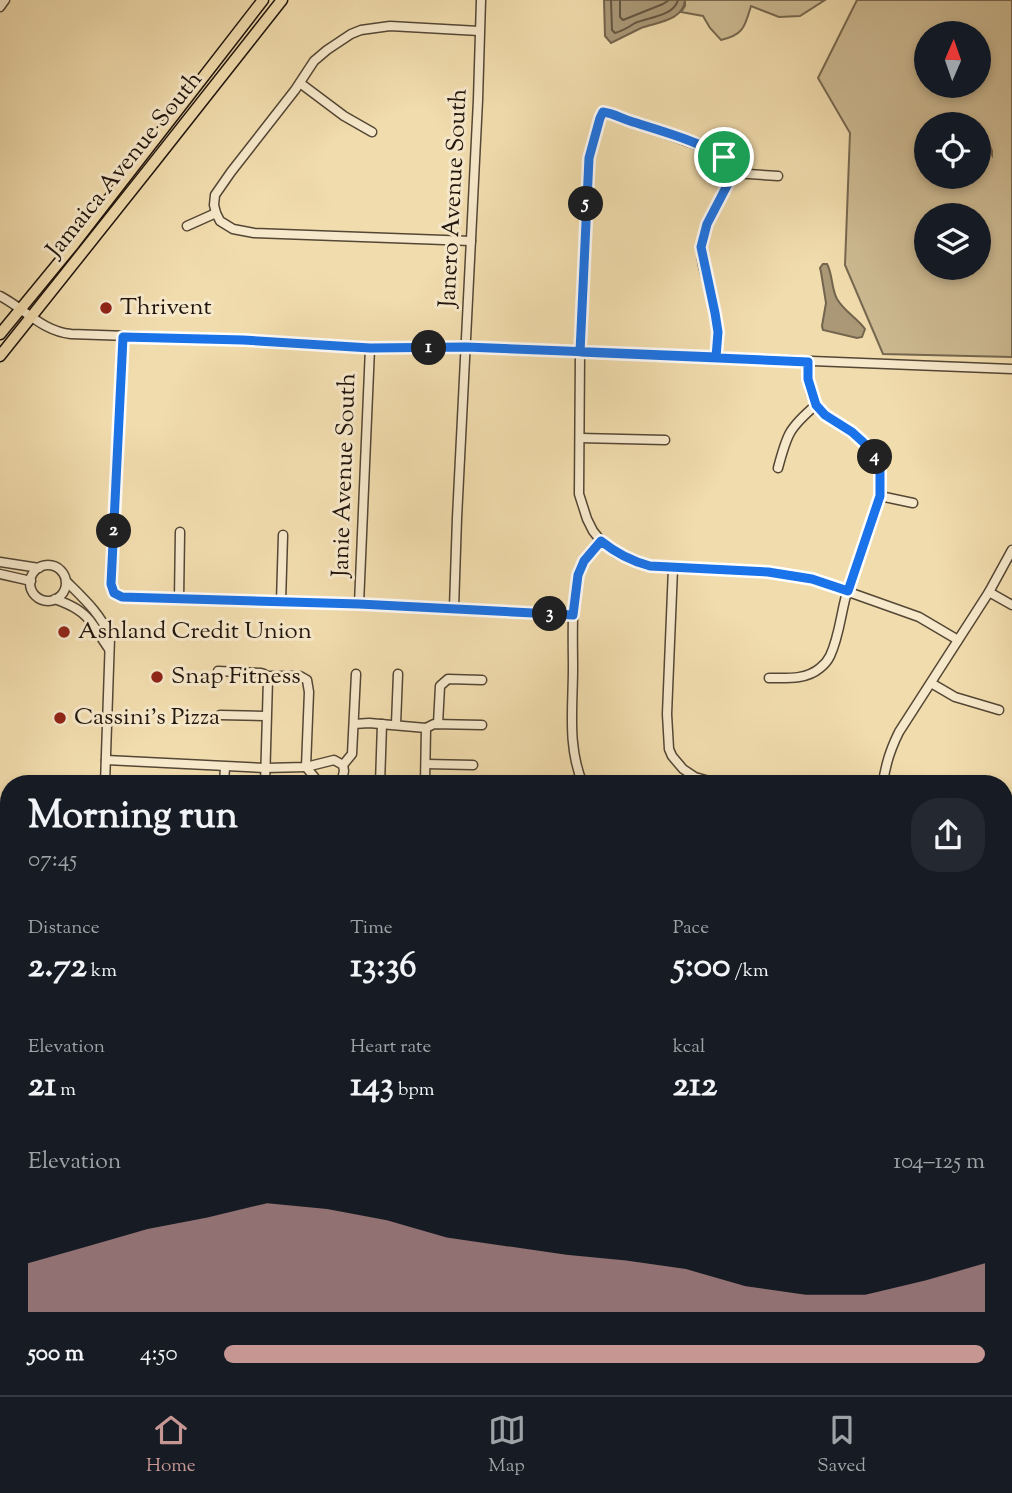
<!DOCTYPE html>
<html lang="en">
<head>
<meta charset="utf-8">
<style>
  body { margin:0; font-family:"Sorts Mill Goudy",serif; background:#242831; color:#f1f3f6; height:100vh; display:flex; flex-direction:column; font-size:26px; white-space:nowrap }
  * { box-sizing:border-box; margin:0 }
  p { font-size:23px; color:#9ea1a6 }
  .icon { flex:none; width:38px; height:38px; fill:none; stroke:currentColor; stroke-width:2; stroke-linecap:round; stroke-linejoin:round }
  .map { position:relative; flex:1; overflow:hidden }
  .side { position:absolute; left:0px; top:775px; width:1013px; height:621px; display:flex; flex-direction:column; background:#171b24; border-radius:28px 28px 0 0; box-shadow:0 4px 10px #0003 }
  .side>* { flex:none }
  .needle { width:46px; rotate:2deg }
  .controls { position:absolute; left:914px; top:21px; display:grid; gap:14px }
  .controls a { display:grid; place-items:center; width:77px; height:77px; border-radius:50%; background:#171b24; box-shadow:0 4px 10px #0003; font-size:35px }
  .pin { position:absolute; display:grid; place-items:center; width:60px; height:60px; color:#fff; margin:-30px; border:4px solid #fff; border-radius:50%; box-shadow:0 2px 7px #0007 }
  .km { position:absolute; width:35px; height:35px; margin:-18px; border-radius:50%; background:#222; color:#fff; font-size:19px; line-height:35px; text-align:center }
  .round { display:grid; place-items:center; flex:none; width:74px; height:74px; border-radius:28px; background:#242831 }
  .overview { display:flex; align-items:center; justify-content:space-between; height:119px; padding:0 28px }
  h1 { font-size:38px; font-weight:700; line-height:52px }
  .stats { display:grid; grid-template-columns:repeat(3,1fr); gap:10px; height:119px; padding:7px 28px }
  .stats div { display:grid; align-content:center }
  .stats b { font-size:35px; font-weight:700 }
  .stats small { font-size:19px; font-weight:400 }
  .stats p { font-size:19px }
  .chart { height:196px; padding:14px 28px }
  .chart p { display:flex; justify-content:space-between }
  .chart svg { width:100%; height:126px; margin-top:7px; fill:#c59692; opacity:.7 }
  ul { padding:0 28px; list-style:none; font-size:23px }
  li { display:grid; grid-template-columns:112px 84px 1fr; align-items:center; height:52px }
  li i { height:18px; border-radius:9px; background:#c59692 }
  .tabs { display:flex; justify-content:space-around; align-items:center; height:98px; border-top:2px solid #363941; background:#171b24; font-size:19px; color:#9ea1a6 }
  .tabs a { display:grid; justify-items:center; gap:4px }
  .tabs .selected { color:#c59692 }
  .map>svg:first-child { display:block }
</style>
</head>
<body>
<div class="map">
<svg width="1012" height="1395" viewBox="0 0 1012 1395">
  <rect width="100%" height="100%" fill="#f1dcad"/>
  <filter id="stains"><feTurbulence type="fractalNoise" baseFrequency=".00286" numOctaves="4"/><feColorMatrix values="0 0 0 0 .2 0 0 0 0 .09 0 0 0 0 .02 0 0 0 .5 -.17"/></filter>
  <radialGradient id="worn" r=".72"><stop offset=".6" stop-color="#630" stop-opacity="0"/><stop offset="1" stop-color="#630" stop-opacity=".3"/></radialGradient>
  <g fill="#cdba92" stroke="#766850" stroke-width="2" fill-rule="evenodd">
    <path d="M685 0H825L800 16 779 17 751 6C745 26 744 35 721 40L710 28 703 16 681 12 685 6Z"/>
    <path d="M857 0H1012V357L883 354 845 265 850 133 818 78ZM926 33H978V86H926ZM926 124H978V128L983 129 992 151V155L983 140 984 135 980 133 978 130V177H926ZM926 215H978V268H926Z"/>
  </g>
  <g fill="#aa9877" stroke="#73644d" stroke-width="2">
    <path d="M604 0H685C683 21 657 22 641 28 631 33 621 38 611 43L605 36Z"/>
    <path d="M823 264H827C833 275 831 288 837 299 844 311 857 318 865 329L862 337 857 338 823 330 822 326 826 303 821 272 820 268Z"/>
  </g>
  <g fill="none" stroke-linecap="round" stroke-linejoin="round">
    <g stroke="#655642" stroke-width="2">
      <path d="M611 0 612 30 615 33C622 31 629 27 635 23 649 17 674 16 678 0"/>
      <path d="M620 0V17L623 20 663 4 669 0"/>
    </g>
    <g stroke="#544735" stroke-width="11">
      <g id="minor">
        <path d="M0 7 5 0"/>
        <path d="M300 83 344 116 372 132"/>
        <path d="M733 173 778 176"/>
        <path d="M187 226 216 213"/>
        <path d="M471 241 254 233 233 229 220 221 216 213 214 205 215 195 231 172 295 90 314 61 327 50 351 34 361 30 390 26 479 31"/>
        <path d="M0 296C25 309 42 331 71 334L243 340 370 348 466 347 1012 369"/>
        <path d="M123 337 111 584 114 593 122 597 359 604 573 615"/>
        <path d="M716 357C717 339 718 321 714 303 709 284 698 260 702 240 707 216 722 197 732 176L733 168 724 157 713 151 610 113 603 112 600 118 589 158 580 352 579 494 587 519 593 531 601 541 616 553 633 561 650 566 673 568 767 572 812 579 919 617 958 640"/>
        <path d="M580 438 665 440"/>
        <path d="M778 468C787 434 789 428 816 405"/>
        <path d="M880 496 913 503"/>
        <path d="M0 562 39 568"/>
        <circle cx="48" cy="583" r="18"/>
        <path d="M673 568 667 714 669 749 672 756 683 769 695 777 709 781 777 784"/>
        <path d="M0 574 31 581"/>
        <path d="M66 581C83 598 101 614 110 637L105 784"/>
        <path d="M989 592 1012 605"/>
        <path d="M55 599C71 605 84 611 93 625 99 633 103 641 109 649"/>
        <path d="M179 599 180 532"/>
        <path d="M281 602 283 535"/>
        <path d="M359 604 370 348"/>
        <path d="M454 608 457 518 478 100 481 0"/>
        <path d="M218 671 261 673 264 674 268 679 265 784"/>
        <path d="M267 676H300L307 680 309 692 306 767 320 784"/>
        <path d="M769 678C786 678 806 680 820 668 824 665 828 660 830 656 840 635 841 610 848 589 858 559 873 528 879 498 882 488 881 476 878 466 867 430 830 429 815 403 808 391 808 376 808 362"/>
        <path d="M931 683 955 697 999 710"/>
        <path d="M220 715 266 716"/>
        <path d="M354 724 369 723 426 728 434 724 482 725"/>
        <path d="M396 724 398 674"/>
        <path d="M438 724 440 686 448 679 482 680"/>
        <path d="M106 760 265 768 306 767 334 760 343 765 344 771 341 784"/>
        <path d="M426 764 473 765"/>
        <path d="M343 765 352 754 356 674"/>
        <path d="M224 784 225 767"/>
        <path d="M380 784 382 724"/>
        <path d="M425 784 426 728"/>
        <path d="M583 784C567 747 573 707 573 668 573 638 571 606 578 576 581 562 592 552 601 541"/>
        <path d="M883 784C885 765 890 750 899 732L989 592 1012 550"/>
        <path d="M1004 947 1012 928"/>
        <path d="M0 998 9 1004"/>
        <path d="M1004 1017 1012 1018"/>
        <path d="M0 1236 9 1237"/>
        <path d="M0 1310 9 1316"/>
        <path d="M94 1388 100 1395"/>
        <path d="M702 1388 712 1395"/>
        <path d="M186 1395V1388"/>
      </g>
    </g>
    <g stroke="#20150d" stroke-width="13">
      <g id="major">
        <path d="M0 334 74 244 263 0"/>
        <path d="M0 356C94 238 189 119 282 0"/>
      </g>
    </g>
    <g stroke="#20150d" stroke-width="14">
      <g id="highway">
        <path d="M0 927 9 934"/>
        <path d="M0 947 9 953"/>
        <path d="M0 976 9 982"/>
        <path d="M612 1388 622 1395"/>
        <path d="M647 1388 656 1395"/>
      </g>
    </g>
    <use href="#minor" stroke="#f6e8ca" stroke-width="8"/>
    <use href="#major" stroke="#f1dcad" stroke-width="10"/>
    <use href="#highway" stroke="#f1dcad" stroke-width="10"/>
    <g stroke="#20150d" stroke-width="4.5">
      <g id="rail">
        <path d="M0 1351 9 1360"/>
        <path d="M35 1388 42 1395"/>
      </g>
    </g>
    <use href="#rail" stroke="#f6e8ca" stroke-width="2" stroke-dasharray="5" stroke-linecap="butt"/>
  </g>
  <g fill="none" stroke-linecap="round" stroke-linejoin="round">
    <g stroke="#fff" stroke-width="14">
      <path id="route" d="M724 157 733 168 732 176 707 224 701 247 715 313 718 332 716 357 466 347 370 348 243 340 123 337 111 584 114 593 122 597 359 604 573 615 578 575 584 561 601 541C617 554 631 561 650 566L768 572 812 579 848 591 880 496V471L876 458 863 442 852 432 825 415 816 405 808 379V362L580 352 589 158 600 118 603 112C612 113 621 118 630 121 661 131 695 140 724 157"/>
    </g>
    <use href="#route" stroke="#1a73e8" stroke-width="9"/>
  </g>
  <g fill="#8f2418" stroke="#f6e8ca" stroke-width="2.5">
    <circle cx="106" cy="308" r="7"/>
    <circle cx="64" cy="632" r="7"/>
    <circle cx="157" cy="677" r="7"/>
    <circle cx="60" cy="718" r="7"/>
  </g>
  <g text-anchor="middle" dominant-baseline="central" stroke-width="6" stroke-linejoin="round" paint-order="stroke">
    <g font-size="24" fill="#20150d" stroke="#f6e8ca">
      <text transform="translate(125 165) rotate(-51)">Jamaica Avenue South</text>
      <text transform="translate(454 198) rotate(-87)">Janero Avenue South</text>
      <text transform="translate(345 475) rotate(-88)">Janie Avenue South</text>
    </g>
    <g font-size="24" fill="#20150d" stroke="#f6e8ca" text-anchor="start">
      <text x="120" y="308">Thrivent</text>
      <text x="78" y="632">Ashland Credit Union</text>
      <text x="171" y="677">Snap Fitness</text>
      <text x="74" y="718">Cassini's Pizza</text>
    </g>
  </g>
  <rect width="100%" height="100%" filter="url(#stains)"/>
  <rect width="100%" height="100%" fill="url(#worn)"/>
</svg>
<div class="controls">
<a><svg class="needle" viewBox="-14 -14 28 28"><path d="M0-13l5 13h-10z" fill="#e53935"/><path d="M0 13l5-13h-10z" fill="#9ea1a6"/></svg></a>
<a><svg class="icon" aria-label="locate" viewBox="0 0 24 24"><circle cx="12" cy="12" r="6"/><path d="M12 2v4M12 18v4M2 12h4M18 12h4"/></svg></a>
<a><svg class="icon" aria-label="layers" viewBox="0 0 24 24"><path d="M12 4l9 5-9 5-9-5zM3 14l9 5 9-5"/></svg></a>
</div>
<div class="pin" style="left:724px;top:157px;background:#1e9e55"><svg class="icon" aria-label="arrive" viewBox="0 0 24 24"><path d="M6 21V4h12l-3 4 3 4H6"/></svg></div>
<b class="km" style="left:429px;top:348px">1</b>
<b class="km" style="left:114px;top:531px">2</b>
<b class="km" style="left:550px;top:614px">3</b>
<b class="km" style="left:875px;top:457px">4</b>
<b class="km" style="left:586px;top:204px">5</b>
<section class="side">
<div class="overview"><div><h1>Morning run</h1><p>07:45</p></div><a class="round"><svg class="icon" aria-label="share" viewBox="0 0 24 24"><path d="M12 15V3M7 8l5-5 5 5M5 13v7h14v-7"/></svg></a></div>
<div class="stats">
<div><p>Distance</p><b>2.72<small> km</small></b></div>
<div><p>Time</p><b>13:36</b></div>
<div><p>Pace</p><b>5:00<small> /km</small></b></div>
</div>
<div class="stats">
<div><p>Elevation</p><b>21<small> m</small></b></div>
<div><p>Heart rate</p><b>143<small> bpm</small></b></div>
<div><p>kcal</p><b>212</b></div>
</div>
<div class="chart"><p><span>Elevation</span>104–125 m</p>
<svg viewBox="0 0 160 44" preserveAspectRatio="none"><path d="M0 44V27L10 21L20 15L30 11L40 6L50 8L60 12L70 18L80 21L90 24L100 26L110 29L120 35L130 38L140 38L150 33L160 27V44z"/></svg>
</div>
<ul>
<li><b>500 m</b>4:50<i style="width:100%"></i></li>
</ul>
</section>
</div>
<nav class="tabs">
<a class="selected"><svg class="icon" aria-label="home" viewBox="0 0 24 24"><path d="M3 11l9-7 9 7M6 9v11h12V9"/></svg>Home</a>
<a><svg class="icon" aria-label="map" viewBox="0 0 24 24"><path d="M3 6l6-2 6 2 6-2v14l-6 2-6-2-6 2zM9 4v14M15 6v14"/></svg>Map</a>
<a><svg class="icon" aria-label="saved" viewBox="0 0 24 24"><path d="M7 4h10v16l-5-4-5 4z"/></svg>Saved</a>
</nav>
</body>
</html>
